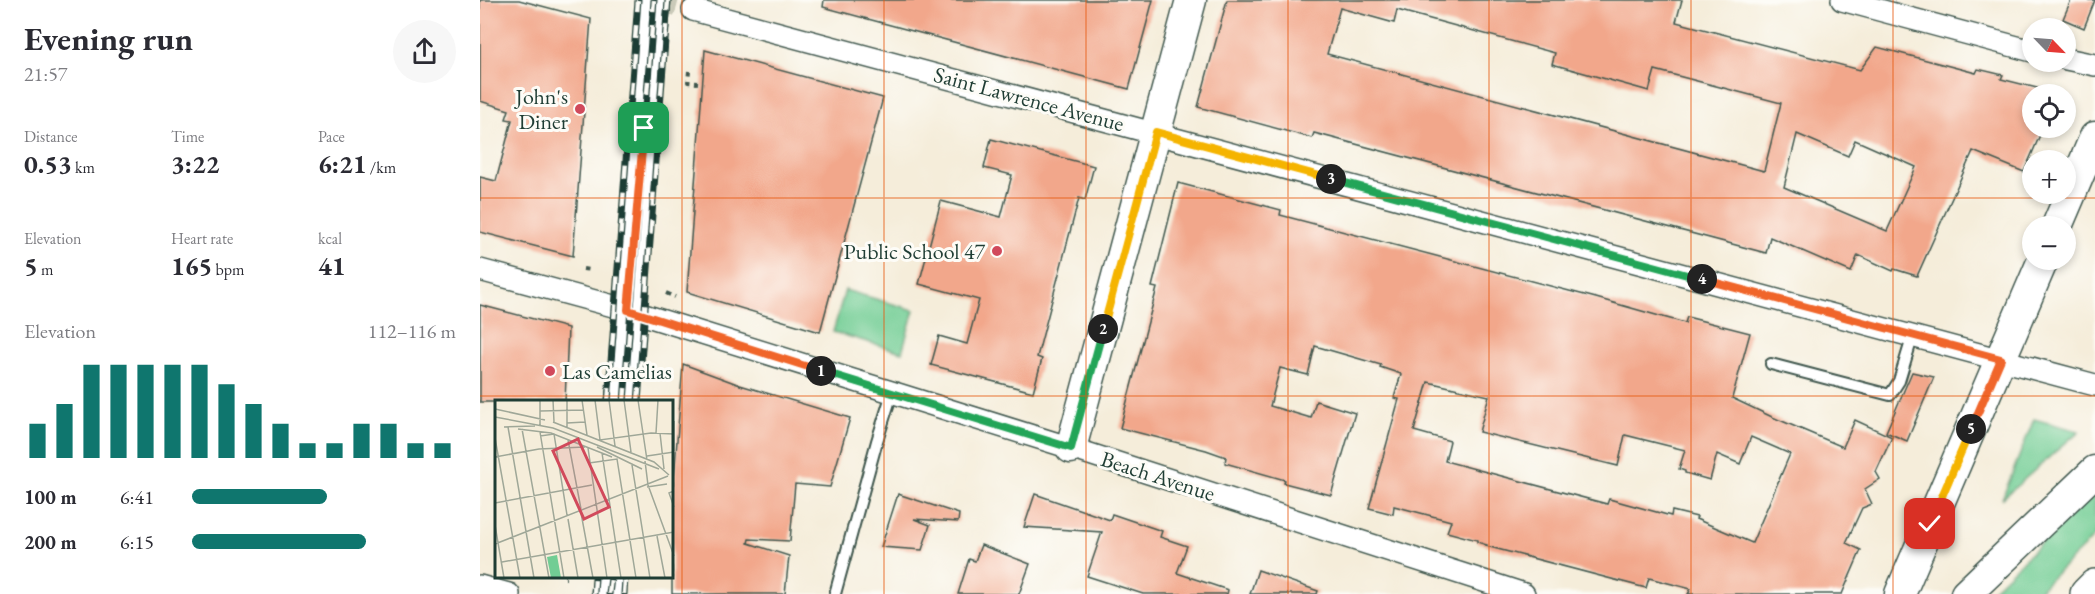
<!DOCTYPE html>
<html lang="en">
<head>
<meta charset="utf-8">
<style>
  body { margin:0; font-family:"EB Garamond",serif; background:#f7f7f7; color:#2b2b33; height:100vh; display:flex; flex-direction:column; font-size:22px; white-space:nowrap }
  * { box-sizing:border-box; margin:0 }
  p { font-size:20px; color:#7c7c81 }
  .icon { flex:none; width:33px; height:33px; fill:none; stroke:currentColor; stroke-width:2; stroke-linecap:round; stroke-linejoin:round }
  .map { position:relative; flex:1; overflow:hidden }
  .panel { display:flex; flex-direction:column; background:#fff; width:480px }
  .panel>* { flex:none }
  .needle { width:39px; rotate:115deg }
  .fabs { position:absolute; left:1542px; top:18px; display:grid; gap:12px }
  .fabs a { display:grid; place-items:center; width:54px; height:54px; border-radius:50%; background:#fff; box-shadow:0 3px 9px #0003; font-size:30px }
  .pin { position:absolute; display:grid; place-items:center; width:51px; height:51px; color:#fff; margin:-26px; border-radius:12px; box-shadow:0 3px 9px #0006 }
  .km { position:absolute; width:30px; height:30px; margin:-15px; border-radius:50%; background:#222; color:#fff; font-size:16px; line-height:30px; text-align:center }
  .round { display:grid; place-items:center; flex:none; width:63px; height:63px; border-radius:32px; background:#f7f7f7 }
  .headline { display:flex; align-items:center; justify-content:space-between; height:102px; padding:0 24px }
  h1 { font-size:33px; font-weight:700; line-height:45px }
  .stats { display:grid; grid-template-columns:repeat(3,1fr); gap:9px; height:102px; padding:6px 24px }
  .stats div { display:grid; align-content:center }
  .stats b { font-size:26px; font-weight:700 }
  .stats small { font-size:16px; font-weight:400 }
  .stats p { font-size:16px }
  .chart { height:168px; padding:12px 24px }
  .chart p { display:flex; justify-content:space-between }
  .chart svg { width:100%; height:108px; margin-top:6px; stroke:#0f766e; stroke-width:6 }
  ul { padding:0 24px; list-style:none; font-size:20px }
  li { display:grid; grid-template-columns:96px 72px 1fr; align-items:center; height:45px }
  li i { height:15px; border-radius:8px; background:#0f766e }
  main { display:flex; flex:1; min-height:0 }
  .map>svg:first-child { display:block }
</style>
</head>
<body>
<main>
<section class="panel">
<div class="headline"><div><h1>Evening run</h1><p>21:57</p></div><a class="round"><svg class="icon" aria-label="share" viewBox="0 0 24 24"><path d="M12 15V3M7 8l5-5 5 5M5 13v7h14v-7"/></svg></a></div>
<div class="stats">
<div><p>Distance</p><b>0.53<small> km</small></b></div>
<div><p>Time</p><b>3:22</b></div>
<div><p>Pace</p><b>6:21<small> /km</small></b></div>
</div>
<div class="stats">
<div><p>Elevation</p><b>5<small> m</small></b></div>
<div><p>Heart rate</p><b>165<small> bpm</small></b></div>
<div><p>kcal</p><b>41</b></div>
</div>
<div class="chart"><p><span>Elevation</span>112–116 m</p>
<svg viewBox="0 0 160 44" preserveAspectRatio="none"><path d="M5 44V30M15 44V22M25 44V6M35 44V6M45 44V6M55 44V6M65 44V6M75 44V14M85 44V22M95 44V30M105 44V38M115 44V38M125 44V30M135 44V30M145 44V38M155 44V38"/></svg>
</div>
<ul>
<li><b>100 m</b>6:41<i style="width:51%"></i></li>
<li><b>200 m</b>6:15<i style="width:66%"></i></li>
</ul>
</section>
<div class="map">
<svg width="1615" height="594" viewBox="0 0 1615 594">
  <rect width="100%" height="100%" fill="#fdfcf7"/>
  <filter id="ink" filterUnits="userSpaceOnUse"><feTurbulence type="fractalNoise" baseFrequency=".0167" numOctaves="2"/><feDisplacementMap in="SourceGraphic" scale="12" xChannelSelector="R" yChannelSelector="G"/><feConvolveMatrix kernelMatrix="1 2 1 2 8 2 1 2 1" color-interpolation-filters="sRGB"/></filter>
  <filter id="wash" filterUnits="userSpaceOnUse"><feTurbulence type="fractalNoise" baseFrequency=".008" numOctaves="4" result="noise"/><feDisplacementMap in="SourceGraphic" scale="24" xChannelSelector="R" yChannelSelector="G"/><feGaussianBlur stdDeviation="1.35" result="paint"/><feColorMatrix in="noise" values="0 0 0 0 0 0 0 0 0 0 0 0 0 0 0 0 0 1.4 0 .05"/><feComposite in="paint" operator="in"/></filter>
  <g filter="url(#wash)">
    <rect width="100%" height="100%" fill="#f5edda"/>
    <g fill="#72cd94" stroke="#488564" stroke-width="1.5">
      <path d="M365 290 434 310 422 352 353 332Z"/>
      <path d="M1554 419 1599 431 1522 499Z"/>
      <path d="M1615 491V536L1555 594H1508Z"/>
    </g>
    <g id="blocks">
      <g fill="#f2a78b" fill-rule="evenodd">
        <path d="M0 0H39L111 19 93 256 0 232V177L16 181 32 120 26 119 29 110 0 101Z"/>
        <path d="M344 0H673L649 89 343 7Z"/>
        <path d="M747 0H1202L1196 22 1380 70 1397 47 1496 73 1498 69 1523 75 1521 79 1577 93 1552 94V128H1563L1544 172 1493 151 1437 276 1414 269 1413 271 1378 255 1371 272 1290 237 1286 253 834 133 832 138 718 107ZM860 8 914 23 917 10 1075 53 1072 64 1169 91 1175 70 1301 103 1284 171 847 54ZM1317 134 1368 156 1375 140 1436 167 1407 231 1304 187Z"/>
        <path d="M1591 0H1615L1604 28 1583 19Z"/>
        <path d="M225 50 403 98 340 332 207 292Z"/>
        <path d="M511 139 614 166 605 200 599 198 557 357 562 359 553 392 451 365 459 336 487 344 499 300 439 284 461 201 521 217 532 175 504 168Z"/>
        <path d="M698 183 801 210 800 215 1116 298 1183 317 1205 323 1207 317 1270 333 1252 398 1290 416 1363 447 1375 420 1412 437 1396 472 1400 479 1385 489 1392 504 1382 508 1366 543 1381 550 1362 594H1208L1211 589 1169 578 1166 588 1006 546 1007 545 997 542V540L967 532 971 521 914 506 913 514 889 508 919 399 914 398 921 374 900 367 901 365 835 346 828 375 800 368 790 406 831 418 836 401 875 413 851 495 804 483 805 480 745 463 746 457 726 450 640 428 677 288 672 287ZM948 382 1009 396 999 432 1138 466 1145 435 1205 450 1199 469 1205 471V473L1230 480 1237 454 1260 464 1271 437 1310 454 1272 543 1216 519 1217 517 1192 511 1191 516 1129 499 1127 504 965 461 970 441 934 431Z"/>
        <path d="M0 305 88 328 85 402H0Z"/>
        <path d="M203 364 260 385 370 418 350 487 315 484 310 541 269 539 268 543 309 556 305 594H192V504Z"/>
        <path d="M1432 372 1454 377 1427 441 1406 432Z"/>
        <path d="M418 494 479 514 478 522 434 519 450 525 442 550 401 547Z"/>
        <path d="M555 494 630 520 632 514 682 531 680 537 707 546 697 573 748 590 747 594H663L607 576 622 532 544 527Z"/>
        <path d="M501 545 550 564 539 594H478L489 559 495 561Z"/>
        <path d="M778 570 838 591 837 594H770Z"/>
      </g>
    </g>
  </g>
  <g filter="url(#ink)">
    <use href="#blocks" fill-opacity="0" stroke="#3f574d" stroke-width="1.5"/>
    <g fill="none" stroke-linecap="round" stroke-linejoin="round">
      <path stroke="#cacab9" stroke-width="21" stroke-dasharray="21 10" stroke-linecap="butt" d="M177 0 213 10"/>
      <g stroke="#3f574d" stroke-width="14">
        <g id="lane">
          <path d="M1291 364 1410 395 1419 381 1433 335"/>
          <path d="M355 594 397 441 412 393"/>
        </g>
      </g>
      <g stroke="#3f574d" stroke-width="24">
        <g id="street">
          <path d="M1362 0 1552 51"/>
          <path d="M213 10 1615 385"/>
          <path d="M1586 59 1615 65"/>
          <path d="M0 270 148 310 591 448 1044 594"/>
          <path d="M0 586 29 594"/>
        </g>
      </g>
      <g stroke="#3f574d" stroke-width="33">
        <g id="secondary">
          <path d="M1577 226 1615 137"/>
          <path d="M141 402 175 0"/>
          <path d="M591 448 711 0"/>
          <path d="M127 594 129 578"/>
          <path d="M1420 594 1563 260"/>
          <path d="M1486 594 1615 471"/>
        </g>
      </g>
      <g stroke="#3f574d" stroke-width="36">
        <path id="highway" d="M1607 594 1615 586"/>
      </g>
      <g stroke="#3f574d" stroke-width="4" stroke-dasharray="4.5 4.5" stroke-linecap="butt">
        <path d="M209 71 208 82 218 83"/>
        <path d="M103 269 110 270"/>
        <path d="M186 293 195 297"/>
        <path d="M85 578H86"/>
      </g>
      <use href="#lane" stroke="#fff" stroke-width="10"/>
      <use href="#street" stroke="#fff" stroke-width="21"/>
      <use href="#secondary" stroke="#fff" stroke-width="30"/>
      <use href="#highway" stroke="#fff" stroke-width="33"/>
      <g stroke="#1f3d34" stroke-width="7">
        <g id="rail">
          <path d="M128 402 158 0"/>
          <path d="M144 402 174 0"/>
          <path d="M158 402 188 0"/>
          <path d="M114 594 115 578"/>
          <path d="M129 594 131 578"/>
          <path d="M144 594 145 578"/>
        </g>
      </g>
      <use href="#rail" stroke="#fdfcf7" stroke-width="4.5" stroke-dasharray="14" stroke-linecap="butt"/>
    </g>
  </g>
  <g fill="none" stroke-linecap="round" stroke-linejoin="round" filter="url(#ink)">
    <g stroke="#fff" stroke-width="12">
      <path id="split-1" d="M164 128 148 310 341 371"/>
    </g>
    <g stroke="#fff" stroke-width="12">
      <path id="split-2" d="M341 371 591 448 623 329"/>
    </g>
    <g stroke="#fff" stroke-width="12">
      <path id="split-3" d="M623 329 676 132 851 179"/>
    </g>
    <g stroke="#fff" stroke-width="12">
      <path id="split-4" d="M851 179 1222 279"/>
    </g>
    <g stroke="#fff" stroke-width="12">
      <path id="split-5" d="M1222 279 1521 359 1491 429"/>
    </g>
    <g stroke="#fff" stroke-width="12">
      <path id="split-6" d="M1450 524 1491 429"/>
    </g>
    <use href="#split-1" stroke="#f0652b" stroke-width="8"/>
    <use href="#split-2" stroke="#22a559" stroke-width="8"/>
    <use href="#split-3" stroke="#f5b400" stroke-width="8"/>
    <use href="#split-4" stroke="#22a559" stroke-width="8"/>
    <use href="#split-5" stroke="#f0652b" stroke-width="8"/>
    <use href="#split-6" stroke="#f5b400" stroke-width="8"/>
  </g>
  <path fill="none" stroke="#e8590c" stroke-width="1.5" stroke-opacity="0.55" d="M202 0V594M404 0V594M606 0V594M808 0V594M1009 0V594M1211 0V594M1413 0V594M0 198H1615M0 396H1615"/>
  <g fill="#d1495b" stroke="#fdfcf7" stroke-width="2">
    <circle cx="100" cy="109" r="6"/>
    <circle cx="517" cy="251" r="6"/>
    <circle cx="70" cy="371" r="6"/>
  </g>
  <g text-anchor="middle" dominant-baseline="central" stroke-width="6" stroke-linejoin="round" paint-order="stroke">
    <g font-size="22" fill="#1f3d34" stroke="#fdfcf7" text-anchor="end">
      <text x="88" y="96">John's<tspan x="88" dy="25">Diner</tspan></text>
      <text x="505" y="251">Public School 47</text>
      <text x="82" y="371" text-anchor="start">Las Camelias</text>
    </g>
    <g font-size="22" fill="#1f3d34" stroke="#fdfcf7">
      <text transform="translate(549 99) rotate(15)">Saint Lawrence Avenue</text>
      <text transform="translate(678 476) rotate(18)">Beach Avenue</text>
    </g>
  </g>
  <g transform="translate(15 400)">
    <rect width="178" height="178" fill="#f5edda"/>
    <path d="M62 155 66 178H56L52 157Z" fill="#72cd94"/>
    <path fill="none" stroke="#9fa798" stroke-width="1.5" d="M45 0V26M58 0 59 22M72 0V27M87 0 92 35M100 0 105 40 156 33 179 34M114 0 120 46M129 0 136 52M143 0 152 60M0 9 50 20M45 11 88 10M0 17 58 28 164 69M179 21V51M58 22 159 62 174 75M72 23 90 22M9 27 40 26M13 27 39 178M23 29 56 33 117 57M27 29 54 178M45 32 69 178M161 33 163 0M165 33 169 69M45 36 59 34 72 115M0 38 25 178M73 40 86 109M102 47 147 69M93 48 112 178M107 53 126 178M152 56 179 52M0 57 44 49 90 47M150 61 153 85 179 156M94 63 122 59 141 178M137 65 155 178M152 87 172 84M179 91 174 93 179 107M0 103 97 85M86 113 98 178M73 119 83 178M0 125 9 178M162 136 170 178M0 144 173 76M7 162 179 132"/>
    <path fill="#d1495b" fill-opacity="0.15" stroke="#d1495b" stroke-width="3" d="M83 39 114 107 89 119 58 51Z"/>
    <rect width="178" height="178" fill="none" stroke="#1f3d34" stroke-width="3"/>
  </g>
</svg>
<div class="fabs">
<a><svg class="needle" viewBox="-14 -14 28 28"><path d="M0-13l5 13h-10z" fill="#e53935"/><path d="M0 13l5-13h-10z" fill="#7c7c81"/></svg></a>
<a><svg class="icon" aria-label="locate" viewBox="0 0 24 24"><circle cx="12" cy="12" r="6"/><path d="M12 2v4M12 18v4M2 12h4M18 12h4"/></svg></a>
<a>+</a>
<a>−</a>
</div>
<div class="pin" style="left:164px;top:128px;background:#1e9e55"><svg class="icon" aria-label="arrive" viewBox="0 0 24 24"><path d="M6 21V4h12l-3 4 3 4H6"/></svg></div>
<div class="pin" style="left:1450px;top:524px;background:#d93025"><svg class="icon" aria-label="check" viewBox="0 0 24 24"><path d="M5 12l5 5 9-10"/></svg></div>
<b class="km" style="left:341px;top:371px">1</b>
<b class="km" style="left:623px;top:329px">2</b>
<b class="km" style="left:851px;top:179px">3</b>
<b class="km" style="left:1222px;top:279px">4</b>
<b class="km" style="left:1491px;top:429px">5</b>
</div>
</main>
</body>
</html>
